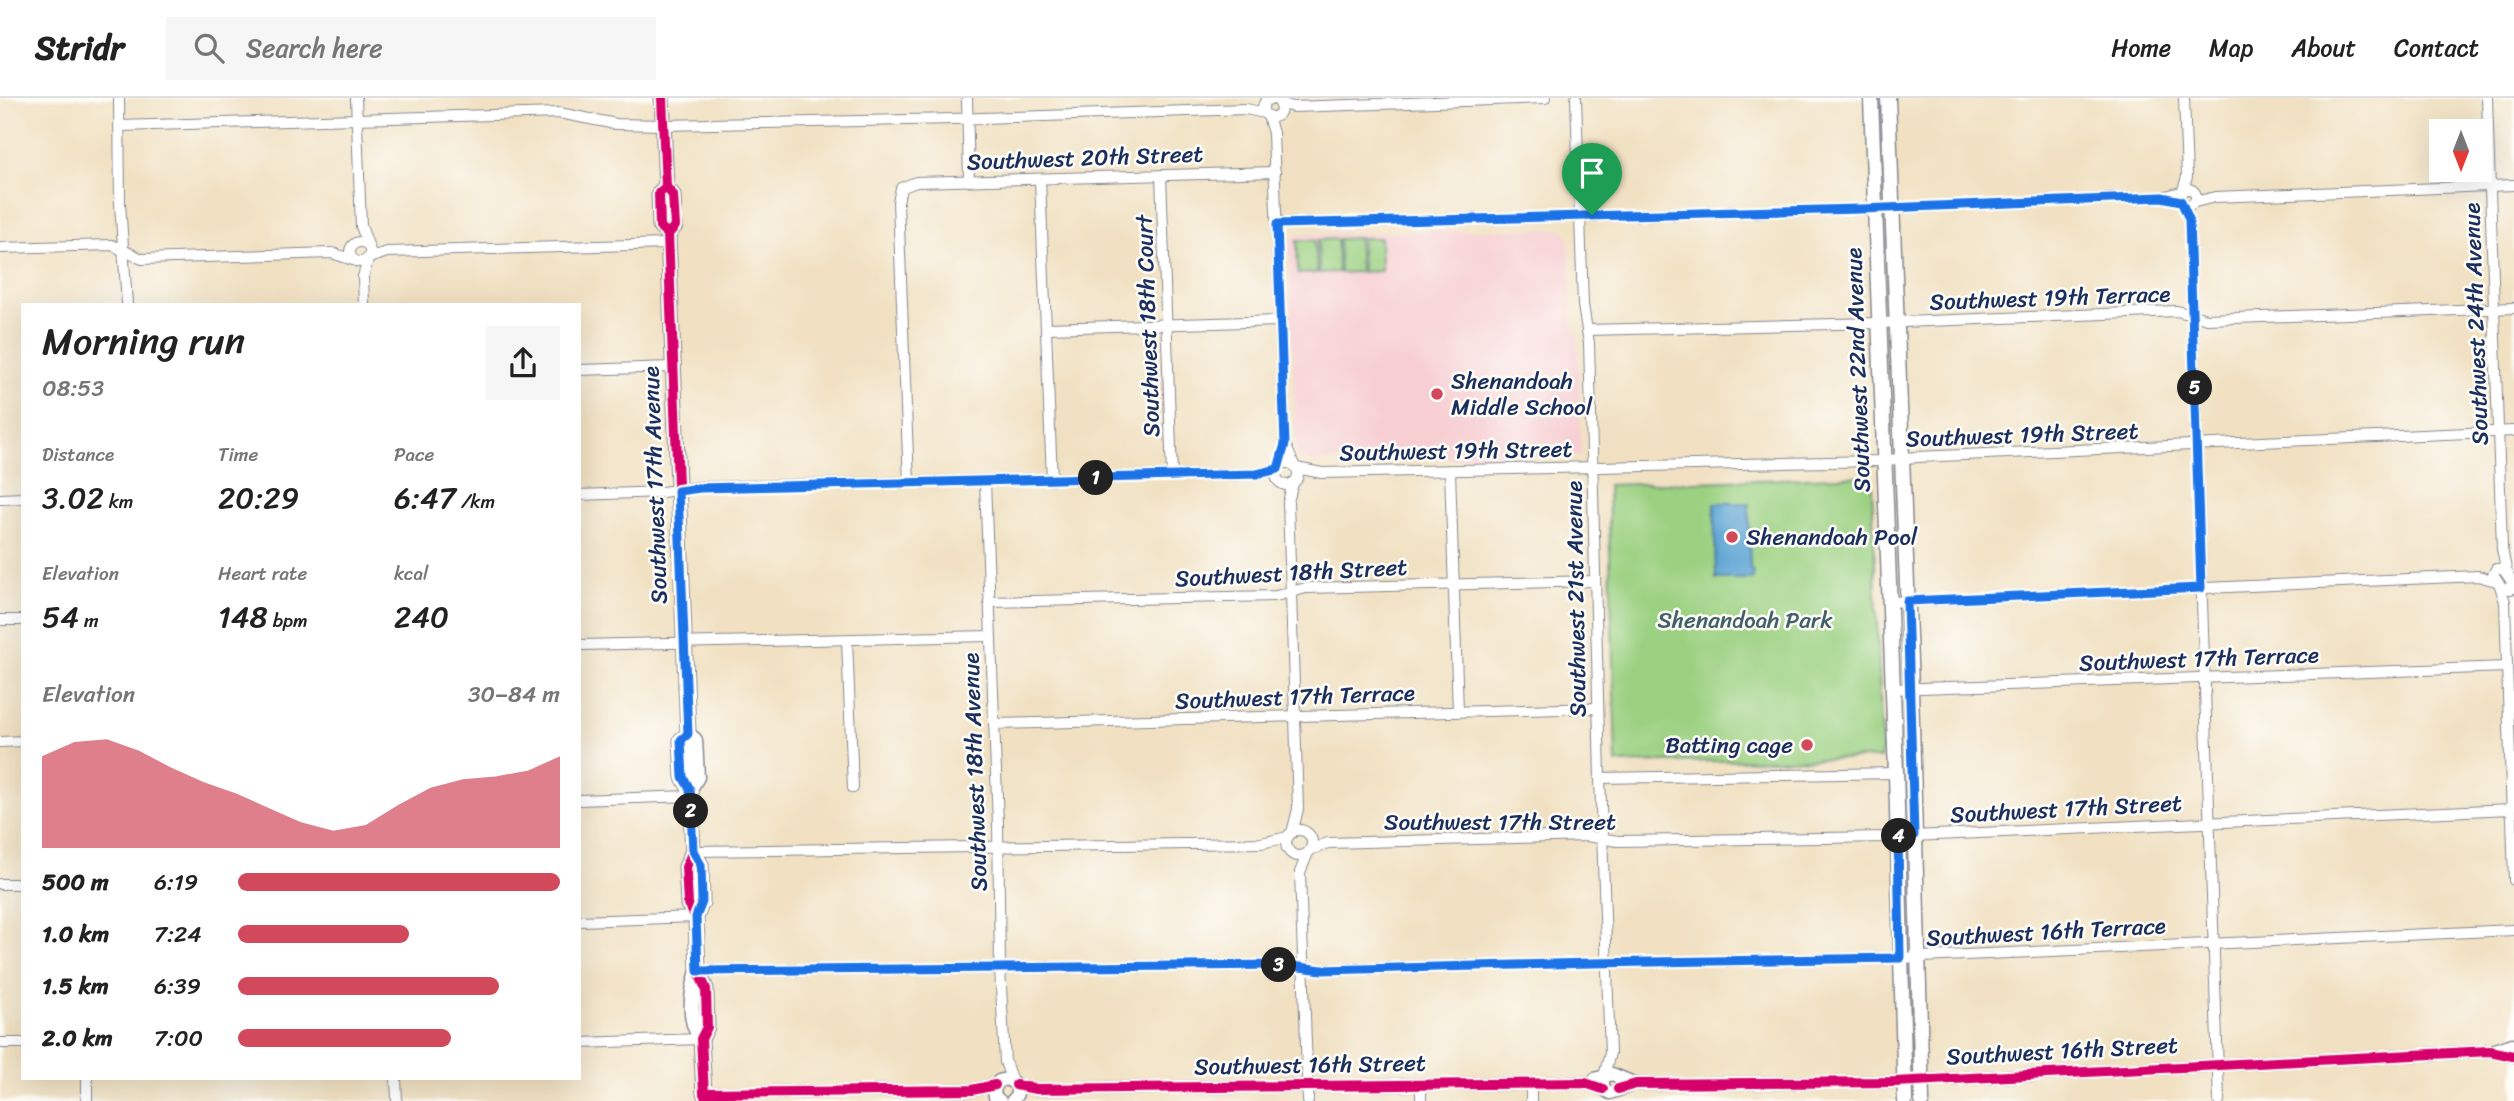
<!DOCTYPE html>
<html lang="en">
<head>
<meta charset="utf-8">
<style>
  body { margin:0; font-family:Sriracha,sans-serif; background:#f6f6f6; color:#222; height:100vh; display:flex; flex-direction:column; font-size:26px; white-space:nowrap }
  * { box-sizing:border-box; margin:0 }
  p { font-size:23px; color:#767676 }
  .icon { flex:none; width:38px; height:38px; fill:none; stroke:currentColor; stroke-width:2; stroke-linecap:round; stroke-linejoin:round }
  .map { position:relative; flex:1; overflow:hidden }
  .panel { position:absolute; left:21px; top:205px; width:560px; height:777px; display:flex; flex-direction:column; background:#fff; border-radius:0px; box-shadow:0 7px 28px #0002 }
  .panel>* { flex:none }
  .needle { width:46px; rotate:180deg }
  .fabs { position:absolute; left:2429px; top:21px; display:grid; gap:14px }
  .fabs a { display:grid; place-items:center; width:63px; height:63px; border-radius:0px; background:#fff; box-shadow:0 7px 28px #0002; font-size:35px }
  .pin { position:absolute; display:grid; place-items:center; width:60px; height:60px; color:#fff; margin:-72px -30px; border-radius:50% 50% 50% 0; rotate:-45deg; box-shadow:0 0 7px #0007 }
  .pin .icon { rotate:45deg }
  .km { position:absolute; width:35px; height:35px; margin:-18px; border-radius:50%; background:#222; color:#fff; font-size:19px; line-height:35px; text-align:center }
  .round { display:grid; place-items:center; flex:none; width:74px; height:74px; border-radius:0px; background:#f6f6f6 }
  .overview { display:flex; align-items:center; justify-content:space-between; height:119px; padding:0 21px }
  h1 { font-size:38px; font-weight:600; line-height:52px }
  .stats { display:grid; grid-template-columns:repeat(3,1fr); gap:10px; height:119px; padding:7px 21px }
  .stats div { display:grid; align-content:center }
  .stats b { font-size:30px; font-weight:600 }
  .stats small { font-size:19px; font-weight:400 }
  .stats p { font-size:19px }
  .chart { height:196px; padding:14px 21px }
  .chart p { display:flex; justify-content:space-between }
  .chart svg { width:100%; height:126px; margin-top:7px; fill:#d1495b; opacity:.7 }
  ul { padding:0 21px; list-style:none; font-size:23px }
  li { display:grid; grid-template-columns:112px 84px 1fr; align-items:center; height:52px }
  li i { height:18px; border-radius:9px; background:#d1495b }
  header { display:flex; align-items:center; gap:42px; box-sizing:border-box; height:98px; padding:0 35px; background:#fff; border-bottom:2px solid #e0e0e0 }
  header strong { font-size:33px }
  nav { display:flex; gap:38px; margin-inline-start:auto; font-size:24px }
  .search { width:490px; height:63px; background:#f6f6f6; display:flex; align-items:center; gap:18px; box-sizing:border-box; padding:0 24px; border-radius:0px; color:#767676; font-size:26px }
  .map>svg:first-child { display:block }
</style>
</head>
<body>
<header>
<strong>Stridr</strong>
<div class="search"><svg class="icon" aria-label="search" viewBox="0 0 24 24"><circle cx="10" cy="10" r="6"/><path d="M15 15l6 6"/></svg>Search here</div>
<nav><a>Home</a><a>Map</a><a>About</a><a>Contact</a></nav>
</header>
<div class="map">
<svg width="2514" height="1003" viewBox="0 0 2514 1003">
  <rect width="100%" height="100%" fill="#fdfcf7"/>
  <filter id="ink" filterUnits="userSpaceOnUse"><feTurbulence type="fractalNoise" baseFrequency=".0143" numOctaves="2"/><feDisplacementMap in="SourceGraphic" scale="14" xChannelSelector="R" yChannelSelector="G"/><feConvolveMatrix kernelMatrix="1 2 1 2 8 2 1 2 1" color-interpolation-filters="sRGB"/></filter>
  <filter id="wash" filterUnits="userSpaceOnUse"><feTurbulence type="fractalNoise" baseFrequency=".00686" numOctaves="4" result="noise"/><feDisplacementMap in="SourceGraphic" scale="28" xChannelSelector="R" yChannelSelector="G"/><feGaussianBlur stdDeviation="1.57" result="paint"/><feColorMatrix in="noise" values="0 0 0 0 0 0 0 0 0 0 0 0 0 0 0 0 0 1.4 0 .05"/><feComposite in="paint" operator="in"/></filter>
  <g filter="url(#wash)">
    <rect width="100%" height="100%" fill="#f1e1c2"/>
    <path fill="#f7cfd3" d="M1559 131 1567 136 1569 141 1572 226 1578 240 1581 357 1310 363 1301 360 1296 352 1289 147 1294 138 1299 136Z"/>
    <g fill="#9cd182" stroke="#5c8070" stroke-width="2">
      <path d="M1358 140 1360 174 1340 175 1339 141Z"/>
      <path d="M1361 140H1380L1381 173 1362 174Z"/>
      <path d="M1337 141 1338 174 1319 175 1318 142Z"/>
      <path d="M1297 142H1315L1317 175 1298 176Z"/>
      <path d="M1868 378 1872 388 1882 653 1880 660 1616 665 1608 387Z"/>
    </g>
    <path fill="#5ca4d3" stroke="#3c6a98" stroke-width="2" d="M1714 405H1749L1750 472 1753 473V481H1716Z"/>
  </g>
  <g filter="url(#ink)">
    <g fill="none" stroke-linecap="round" stroke-linejoin="round">
      <g stroke="#868890" stroke-width="12">
        <g id="minor">
          <path d="M119 0 120 105 127 206"/>
          <path d="M356 0 361 128 368 147"/>
          <path d="M967 0 969 83"/>
          <path d="M1576 0 1583 207 1589 245 1592 353 1600 680 1610 955 1604 978"/>
          <path d="M2487 0 2502 451 2507 476"/>
          <circle cx="1272" cy="10" r="9"/>
          <path d="M1280 5 1293 9 1545 0"/>
          <path d="M1268 18 1273 35 1285 346 1294 367"/>
          <path d="M119 28 559 15 616 26 664 27 954 21 1246 11 1264 15"/>
          <path d="M1161 77 1172 378"/>
          <path d="M1040 81 1052 382"/>
          <circle cx="2188" cy="99" r="8"/>
          <path d="M2183 92 2187 79 2184 0"/>
          <path d="M2195 104 2215 99 2514 87"/>
          <path d="M2183 106 2189 121 2219 1003"/>
          <path d="M1277 126 1866 111 2163 99 2181 94"/>
          <circle cx="360" cy="154" r="10"/>
          <path d="M0 150 112 147 142 161 332 155 353 162"/>
          <path d="M369 160 387 154 668 146"/>
          <path d="M364 206 363 179 368 162"/>
          <path d="M1047 230 1281 223"/>
          <path d="M1587 232 1879 225 2177 213 2207 221 2514 210"/>
          <path d="M579 272 673 269"/>
          <circle cx="1287" cy="376" r="11"/>
          <path d="M1296 370 1322 375 1877 363 1917 359 2514 333"/>
          <path d="M1450 372 1458 614"/>
          <path d="M985 383 998 727 1000 870 1005 964 1012 983"/>
          <path d="M909 385 898 104 901 90 916 84 1275 74"/>
          <path d="M579 397 662 394 700 389 1257 376 1278 371"/>
          <path d="M0 401 23 400"/>
          <path d="M2496 471H2503L2513 485 2511 491 2502 490 2493 477Z"/>
          <path d="M2500 488 2505 504 2514 782"/>
          <path d="M989 504 1276 498 1306 490 1595 483"/>
          <path d="M1890 504 2478 478 2496 483"/>
          <path d="M0 522H23"/>
          <path d="M847 542 853 690"/>
          <path d="M579 547 990 538"/>
          <path d="M1893 591 2507 569"/>
          <path d="M994 626 1598 610"/>
          <path d="M0 644 23 643"/>
          <path d="M1600 680 1896 675"/>
          <path d="M579 702 690 698"/>
          <circle cx="1299" cy="745" r="13"/>
          <path d="M1292 735 1298 711 1288 404 1293 385"/>
          <path d="M1310 752 1328 745 1587 738 1618 743 1890 739 2511 711"/>
          <path d="M693 753 1261 745 1288 739"/>
          <path d="M1308 755 1300 774 1308 1003"/>
          <path d="M0 786H23"/>
          <path d="M579 823 696 819"/>
          <path d="M698 873 1285 867 1322 872 1591 865 1900 860 2514 832"/>
          <path d="M0 945H23"/>
          <path d="M579 945 701 941"/>
          <path d="M87 980V1003"/>
          <path d="M396 980 397 1003"/>
          <path d="M1531 985V1003"/>
          <path d="M1421 987V1003"/>
        </g>
      </g>
      <g stroke="#868890" stroke-width="15">
        <g id="tertiary">
          <path d="M2491 953 2512 946"/>
          <path d="M1603 980V991L1610 995 1636 986 1895 984 2490 953 2513 958"/>
          <path d="M1595 981 1612 976 1636 986"/>
          <path d="M1016 987 1036 991 1585 985 1603 991"/>
          <path d="M704 995 972 992 995 987"/>
          <path d="M1000 1003 995 999 994 991 999 983 1006 981 1014 985C1019 991 1018 998 1012 1003"/>
        </g>
      </g>
      <g stroke="#868890" stroke-width="17">
        <g id="secondary">
          <path d="M662 0 666 89 673 97 675 128 668 136"/>
          <path d="M1871 0 1896 675 1905 1003"/>
          <path d="M1888 0 1911 590 1922 1003"/>
          <path d="M666 89 659 95 660 129 668 136 688 636 681 642 683 679 690 691 693 753 686 769 688 806 696 819"/>
          <path d="M688 636 695 642 697 679 690 691"/>
          <path d="M693 753 701 767 702 804 696 819 698 873 706 891 707 929 701 941 704 995 707 1003"/>
          <path d="M698 873C691 896 687 921 701 941"/>
        </g>
      </g>
      <use href="#minor" stroke="#fff" stroke-width="10"/>
      <use href="#tertiary" stroke="#fff" stroke-width="12"/>
      <use href="#secondary" stroke="#fff" stroke-width="14"/>
      <g stroke="#fdfcf7" stroke-width="15">
        <g id="cycleway">
          <path d="M662 0 666 89 673 97 675 128 668 136"/>
          <path d="M666 89 659 95 660 129 668 136 688 636 681 642 683 679 690 691 693 753 686 769 688 806 696 819"/>
          <path d="M693 753 701 767 702 804 696 819 698 873 706 891 707 929 701 941 704 995 707 1003"/>
          <path d="M1016 987 1036 991 1585 985 1603 991"/>
          <path d="M1618 991 1636 986 1895 984 2490 953 2513 958"/>
          <path d="M704 995 972 992 995 987"/>
        </g>
      </g>
      <use href="#cycleway" stroke="#d6006c" stroke-width="10"/>
    </g>
  </g>
  <g fill="none" stroke-linecap="round" stroke-linejoin="round" filter="url(#ink)">
    <g stroke="#fff" stroke-width="14">
      <path id="route" d="M2162 99 2181 103 2189 121 2201 490 1907 503 1914 737 1898 738 1900 860 1591 865 1322 872 1285 867 698 873 696 819 702 804 701 767 693 753 690 691 683 679 681 642 688 636 678 393 700 390 1257 376 1278 371 1285 346 1277 126 1861 111Z"/>
    </g>
    <use href="#route" stroke="#1a73e8" stroke-width="9"/>
  </g>
  <g fill="#d1495b" stroke="#fdfcf7" stroke-width="2.5">
    <circle cx="1437" cy="296" r="7"/>
    <circle cx="1732" cy="439" r="7"/>
    <circle cx="1807" cy="647" r="7"/>
  </g>
  <g text-anchor="middle" dominant-baseline="central" stroke-width="5" stroke-linejoin="round" paint-order="stroke">
    <g font-size="23" fill="#1b2f5e" stroke="#fdfcf7">
      <text transform="translate(1085 60) rotate(-2)">Southwest 20th Street</text>
      <text transform="translate(2050 200) rotate(-2)">Southwest 19th Terrace</text>
      <text transform="translate(2476 226) rotate(-92)">Southwest 24th Avenue</text>
      <text transform="translate(1148 228) rotate(-92)">Southwest 18th Court</text>
      <text transform="translate(1858 272) rotate(-92)">Southwest 22nd Avenue</text>
      <text transform="translate(2022 337) rotate(-2)">Southwest 19th Street</text>
      <text transform="translate(1456 353) rotate(-1)">Southwest 19th Street</text>
      <text transform="translate(655 387) rotate(-92)">Southwest 17th Avenue</text>
      <text transform="translate(1291 475) rotate(-3)">Southwest 18th Street</text>
      <text transform="translate(1576 501) rotate(-91)">Southwest 21st Avenue</text>
      <text transform="translate(2199 561) rotate(-2)">Southwest 17th Terrace</text>
      <text transform="translate(1295 599) rotate(-2)">Southwest 17th Terrace</text>
      <text transform="translate(975 674) rotate(-92)">Southwest 18th Avenue</text>
      <text transform="translate(2066 711) rotate(-3)">Southwest 17th Street</text>
      <text x="1500" y="724">Southwest 17th Street</text>
      <text transform="translate(2046 834) rotate(-3)">Southwest 16th Terrace</text>
      <text transform="translate(2062 953) rotate(-3)">Southwest 16th Street</text>
      <text transform="translate(1310 967) rotate(-1)">Southwest 16th Street</text>
    </g>
    <g font-size="23" fill="#1b2f5e" stroke="#fdfcf7" text-anchor="start">
      <text x="1451" y="283">Shenandoah<tspan x="1451" dy="26">Middle School</tspan></text>
      <text x="1746" y="439">Shenandoah Pool</text>
      <text x="1793" y="647" text-anchor="end">Batting cage</text>
    </g>
    <g font-size="23" fill="#426069" stroke="#fdfcf7">
      <text x="1745" y="522">Shenandoah Park</text>
    </g>
  </g>
</svg>
<div class="fabs">
<a><svg class="needle" viewBox="-14 -14 28 28"><path d="M0-13l5 13h-10z" fill="#e53935"/><path d="M0 13l5-13h-10z" fill="#767676"/></svg></a>
</div>
<div class="pin" style="left:1592px;top:117px;background:#1e9e55"><svg class="icon" aria-label="arrive" viewBox="0 0 24 24"><path d="M6 21V4h12l-3 4 3 4H6"/></svg></div>
<b class="km" style="left:1096px;top:380px">1</b>
<b class="km" style="left:691px;top:713px">2</b>
<b class="km" style="left:1279px;top:867px">3</b>
<b class="km" style="left:1899px;top:738px">4</b>
<b class="km" style="left:2195px;top:290px">5</b>
<section class="panel">
<div class="overview"><div><h1>Morning run</h1><p>08:53</p></div><a class="round"><svg class="icon" aria-label="share" viewBox="0 0 24 24"><path d="M12 15V3M7 8l5-5 5 5M5 13v7h14v-7"/></svg></a></div>
<div class="stats">
<div><p>Distance</p><b>3.02<small> km</small></b></div>
<div><p>Time</p><b>20:29</b></div>
<div><p>Pace</p><b>6:47<small> /km</small></b></div>
</div>
<div class="stats">
<div><p>Elevation</p><b>54<small> m</small></b></div>
<div><p>Heart rate</p><b>148<small> bpm</small></b></div>
<div><p>kcal</p><b>240</b></div>
</div>
<div class="chart"><p><span>Elevation</span>30–84 m</p>
<svg viewBox="0 0 160 44" preserveAspectRatio="none"><path d="M0 44V12L10 7L20 6L30 10L40 16L50 21L60 25L70 30L80 35L90 38L100 36L110 29L120 23L130 20L140 19L150 17L160 12V44z"/></svg>
</div>
<ul>
<li><b>500 m</b>6:19<i style="width:100%"></i></li>
<li><b>1.0 km</b>7:24<i style="width:53%"></i></li>
<li><b>1.5 km</b>6:39<i style="width:81%"></i></li>
<li><b>2.0 km</b>7:00<i style="width:66%"></i></li>
</ul>
</section>
</div>
</body>
</html>
